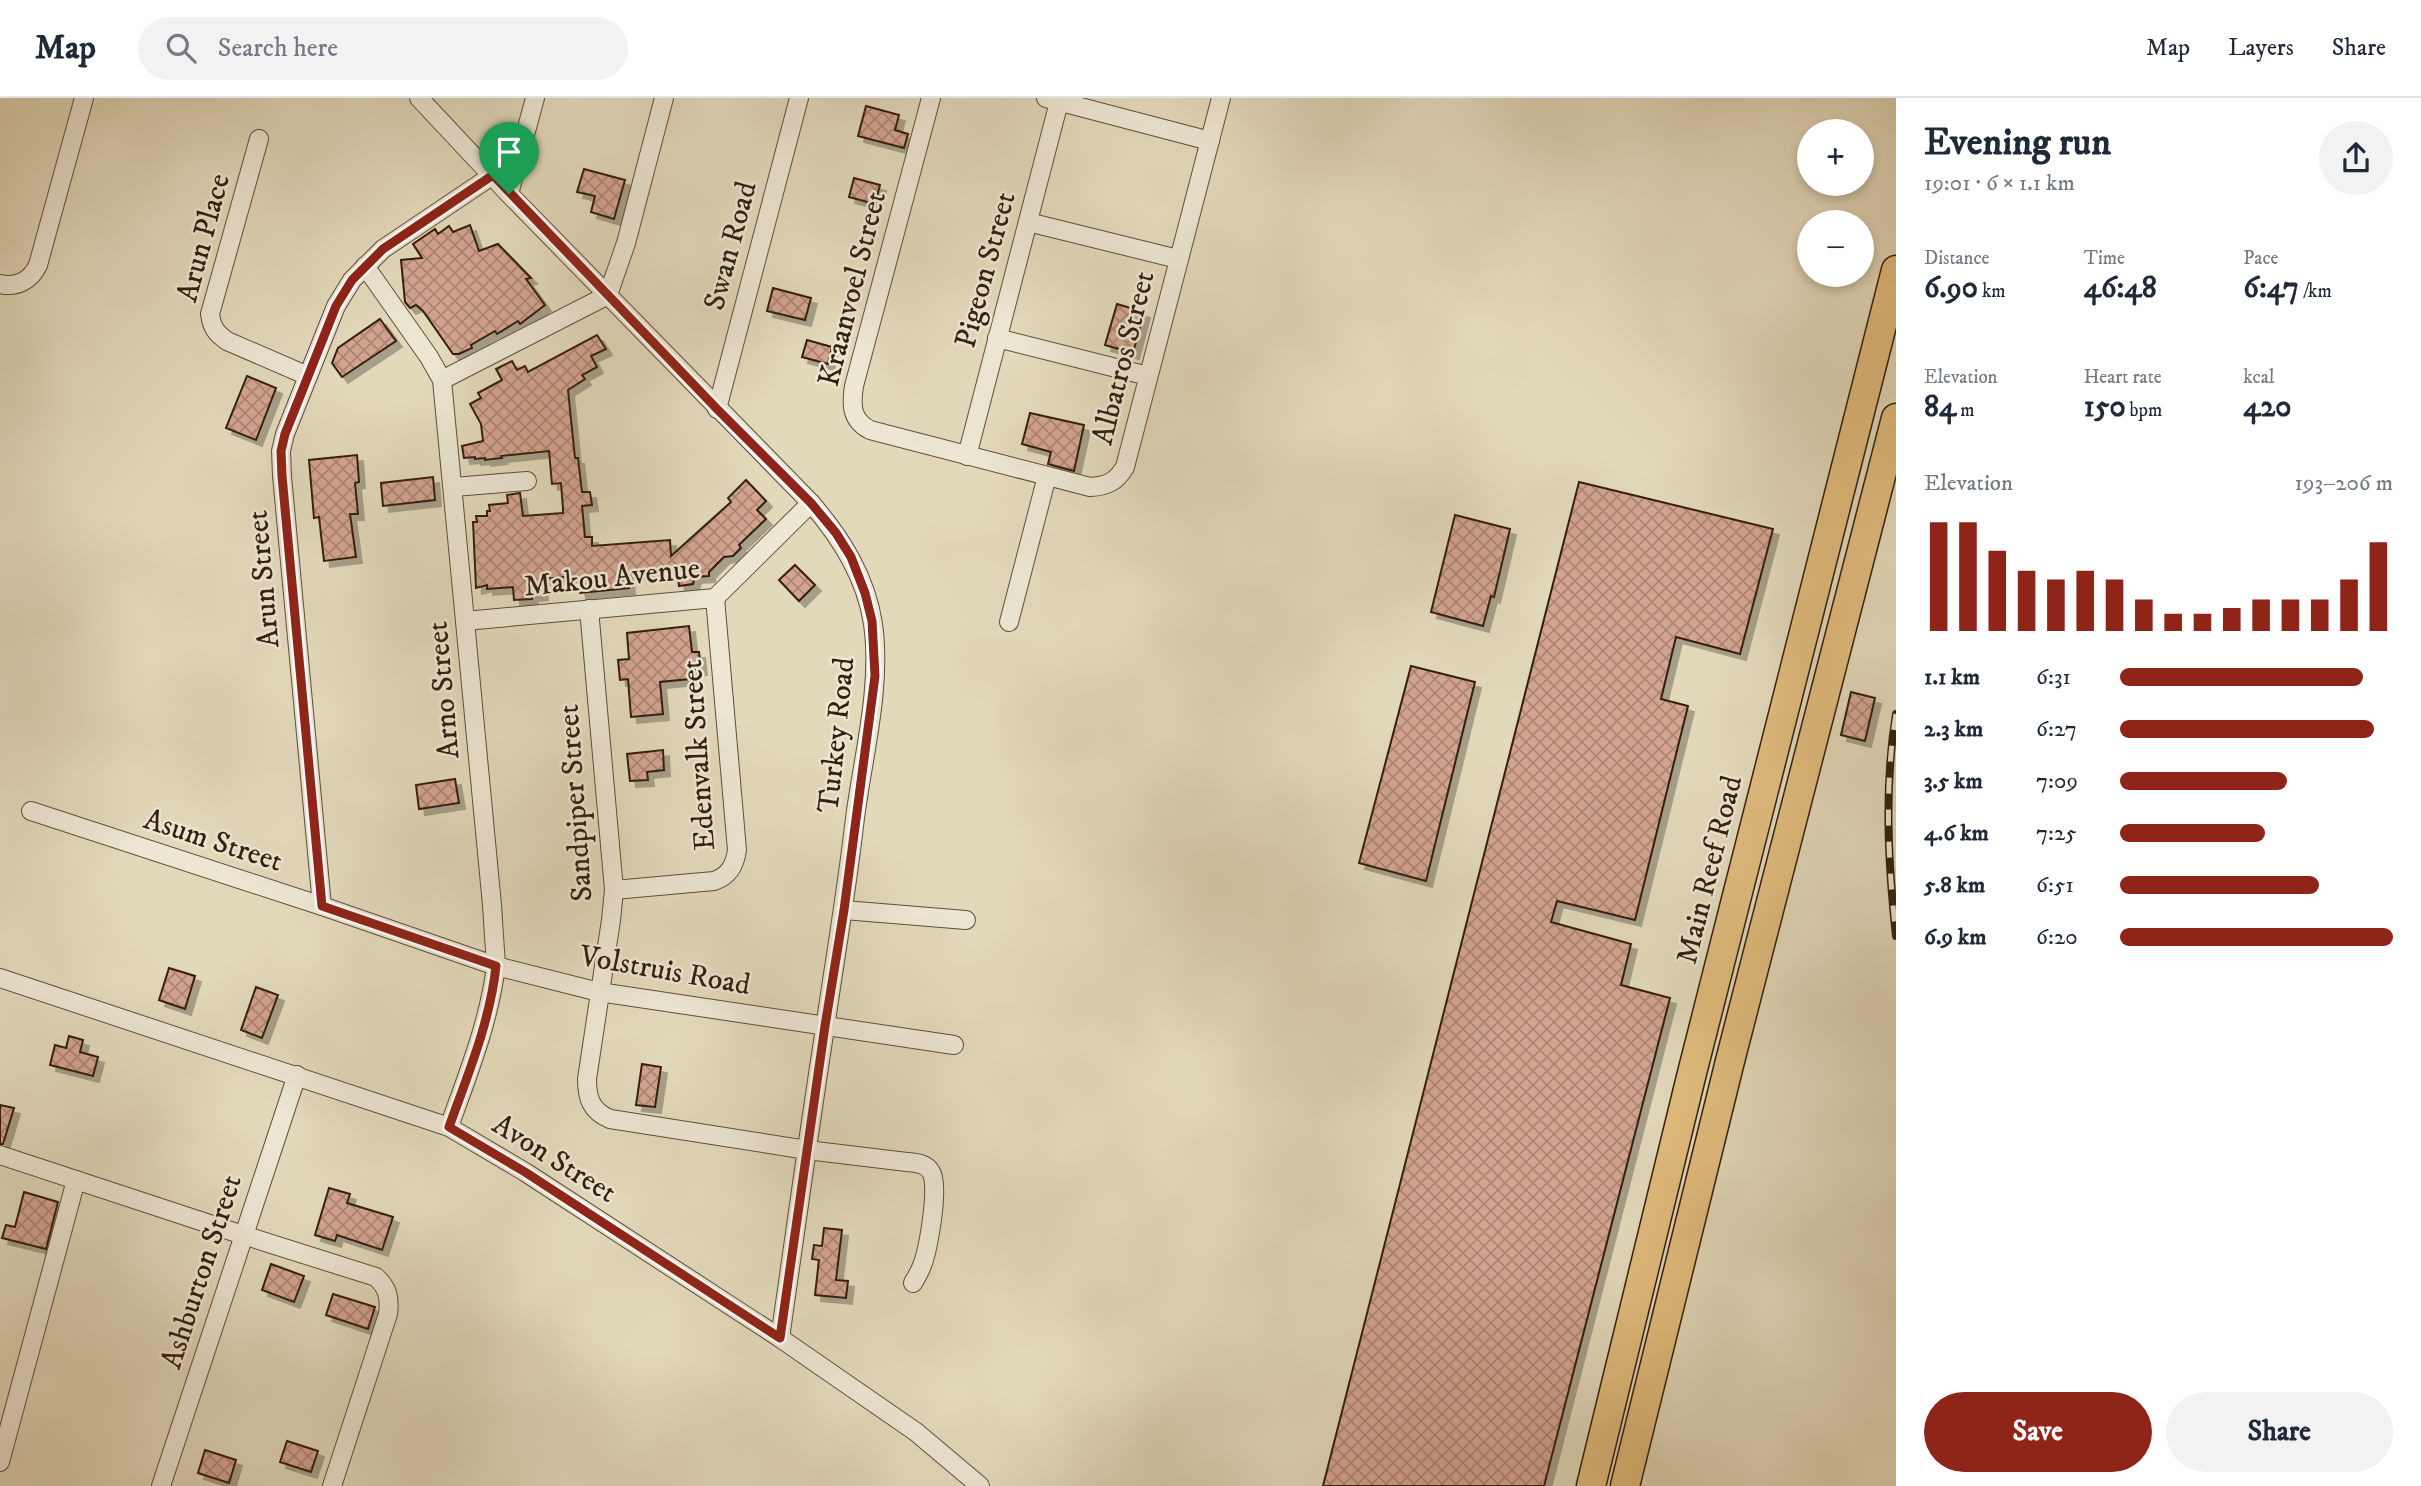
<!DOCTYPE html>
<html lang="en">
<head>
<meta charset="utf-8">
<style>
  body { margin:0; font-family:"IM FELL DW Pica",serif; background:#f2f2f3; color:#1f2937; height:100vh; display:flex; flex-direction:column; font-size:26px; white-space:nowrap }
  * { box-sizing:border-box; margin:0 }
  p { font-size:23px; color:#747a83 }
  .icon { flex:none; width:38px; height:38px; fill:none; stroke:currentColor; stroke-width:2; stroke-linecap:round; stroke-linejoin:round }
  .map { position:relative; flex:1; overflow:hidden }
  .drawer { display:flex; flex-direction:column; background:#fff; width:525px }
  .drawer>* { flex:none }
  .controls { position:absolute; left:1797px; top:21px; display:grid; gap:14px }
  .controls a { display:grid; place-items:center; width:77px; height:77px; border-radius:50%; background:#fff; box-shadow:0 4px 10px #0003; font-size:35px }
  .pin { position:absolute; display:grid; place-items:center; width:60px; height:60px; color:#fff; margin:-72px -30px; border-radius:50% 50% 50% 0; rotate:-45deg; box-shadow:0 0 7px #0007 }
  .pin .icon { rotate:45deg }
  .round { display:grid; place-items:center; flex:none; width:74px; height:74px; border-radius:37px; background:#f2f2f3 }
  .headline { display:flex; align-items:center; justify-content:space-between; height:119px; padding:0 28px }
  h1 { font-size:38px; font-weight:700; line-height:52px }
  .figures { display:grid; grid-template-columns:repeat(3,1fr); gap:10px; height:119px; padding:7px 28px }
  .figures div { display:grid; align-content:center }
  .figures b { font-size:30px; font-weight:700 }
  .figures small { font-size:19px; font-weight:400 }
  .figures p { font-size:19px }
  .chart { height:196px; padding:14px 28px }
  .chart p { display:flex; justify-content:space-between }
  .chart svg { width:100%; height:126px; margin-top:7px; stroke:#8f2418; stroke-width:6 }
  .button { display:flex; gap:14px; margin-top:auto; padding:14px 28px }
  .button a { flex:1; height:80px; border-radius:42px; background:#8f2418; color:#fff; font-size:28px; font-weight:700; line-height:80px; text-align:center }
  .button a+a { background:#f2f2f3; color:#1f2937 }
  ul { padding:0 28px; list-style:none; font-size:23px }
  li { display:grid; grid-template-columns:112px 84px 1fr; align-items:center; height:52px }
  li i { height:18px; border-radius:9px; background:#8f2418 }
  header { display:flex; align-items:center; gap:42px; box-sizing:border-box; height:98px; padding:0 35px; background:#fff; border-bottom:2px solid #e0e1e3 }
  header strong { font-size:33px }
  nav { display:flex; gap:38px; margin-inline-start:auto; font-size:24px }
  .search { width:490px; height:63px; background:#f2f2f3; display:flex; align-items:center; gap:18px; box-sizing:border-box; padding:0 24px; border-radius:38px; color:#747a83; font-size:26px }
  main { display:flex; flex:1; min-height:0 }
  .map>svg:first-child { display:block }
</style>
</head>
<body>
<header>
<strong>Map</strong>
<div class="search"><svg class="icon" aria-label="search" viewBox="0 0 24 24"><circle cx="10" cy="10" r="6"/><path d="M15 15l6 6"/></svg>Search here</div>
<nav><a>Map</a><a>Layers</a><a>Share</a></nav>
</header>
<main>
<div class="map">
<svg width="1896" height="1388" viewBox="0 0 1896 1388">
  <defs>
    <pattern id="building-cross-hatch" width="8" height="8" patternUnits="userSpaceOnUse" patternTransform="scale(1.75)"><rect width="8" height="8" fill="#d3a490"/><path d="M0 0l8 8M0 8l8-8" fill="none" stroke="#ac8574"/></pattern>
    <filter id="shadow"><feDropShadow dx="6" dy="6" stdDeviation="0" flood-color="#0004"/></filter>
  </defs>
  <rect width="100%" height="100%" fill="#e2d9bb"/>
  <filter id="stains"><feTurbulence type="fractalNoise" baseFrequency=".00286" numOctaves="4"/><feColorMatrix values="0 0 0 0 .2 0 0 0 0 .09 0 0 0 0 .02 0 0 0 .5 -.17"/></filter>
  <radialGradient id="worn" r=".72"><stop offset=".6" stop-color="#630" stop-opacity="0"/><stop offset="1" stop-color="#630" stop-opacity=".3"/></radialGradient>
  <g fill="url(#building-cross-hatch)" stroke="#341f0d" stroke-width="2" filter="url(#shadow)">
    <path d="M866 8 899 17 895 32 908 36 904 50 858 38Z"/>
    <path d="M584 71 625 82 614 121 591 114 595 98 577 94Z"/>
    <path d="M854 80 880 87 875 106 849 99Z"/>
    <path d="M470 127 479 153 498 146 531 180 526 181 545 207 520 226 518 223 497 236 495 233 471 247 472 250 459 256H453L423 213 416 207 410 210 405 204 401 162 422 160 413 146 435 131 438 136 449 128 453 134Z"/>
    <path d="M773 190 811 200 805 222 767 213Z"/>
    <path d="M1117 206 1144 214 1133 255 1105 247Z"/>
    <path d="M380 221 396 243 342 279 332 265 338 250Z"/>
    <path d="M597 237 606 251 591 258 597 269 582 277 585 281 568 292 575 360H578L582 394H590L592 407 582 408 585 439H592V448L670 442 671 458 731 404 728 400 746 382 766 403 757 412 766 421 739 447 741 450 733 458 724 459 709 474V478L695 479 693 486 679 488 677 470 628 476 629 490 580 495 578 478 541 481 542 496 532 497V501L514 502 513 489 487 491V487L476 490 473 424H477L476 418H487V413H490L489 407 508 405 507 397 520 395 523 418 563 415V411L561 385 552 386 549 353 501 358 502 360 485 362V360L475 361V359L464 360 462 348 483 343 481 326 470 306 481 300 478 295 502 282 496 271 512 263 517 272 525 268 528 274Z"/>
    <path d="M807 242 832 249 828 266 802 259Z"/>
    <path d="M247 278 276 290 256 342 226 330Z"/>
    <path d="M1030 315 1084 327 1074 373 1048 366 1051 354 1022 346Z"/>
    <path d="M357 357 359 384 355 385 358 416H350L356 459 324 463 319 419 314 420 309 362Z"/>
    <path d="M433 379 435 402 383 408 381 385Z"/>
    <path d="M1579 384 1773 431 1740 556 1676 539 1661 601 1688 608 1635 822 1557 803 1551 824 1631 846 1621 887 1670 900 1544 1388H1323Z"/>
    <path d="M1455 417 1510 431 1494 499 1491 498 1483 528 1431 514Z"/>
    <path d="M795 467 815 487 799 503 779 482Z"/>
    <path d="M689 528 692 554H699L701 571 690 572V581L660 584 663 616 631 619 628 581 620 582 618 562 629 561 627 535Z"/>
    <path d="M1411 568 1475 584 1426 783 1359 765Z"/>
    <path d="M1851 594 1875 600 1865 643 1841 637Z"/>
    <path d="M663 652 664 672 647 674 648 682 630 683 627 656Z"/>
    <path d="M455 681 459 705 419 711 416 687Z"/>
    <path d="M169 870 195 878 185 911 159 902Z"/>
    <path d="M256 889 278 897 262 940 241 932Z"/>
    <path d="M69 938 83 942 80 954 98 959 93 978 50 967 55 947 66 950Z"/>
    <path d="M642 966 661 969 655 1009 636 1007Z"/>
    <path d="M0 1007 14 1010 3 1046H0Z"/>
    <path d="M329 1090 350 1096 347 1105 393 1119 382 1152 337 1137 335 1143 315 1137Z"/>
    <path d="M24 1094 58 1104 46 1151 2 1140 6 1127 15 1129Z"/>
    <path d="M824 1130 842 1132 836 1182 848 1183 846 1200 815 1197 819 1162 812 1161 814 1147 822 1148Z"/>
    <path d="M271 1166 304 1178 294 1204 262 1192Z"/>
    <path d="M333 1196 375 1209 368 1231 326 1217Z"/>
    <path d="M287 1343 318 1353 311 1374 280 1364Z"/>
    <path d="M205 1352 236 1362 229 1385 198 1375Z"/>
  </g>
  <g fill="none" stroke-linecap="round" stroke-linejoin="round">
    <g stroke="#604e38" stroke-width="20">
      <g id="street">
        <path d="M419 0 509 96 811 405C841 440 866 479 873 526 882 588 863 658 855 720 847 791 835 860 825 930 809 1033 795 1136 780 1240"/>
        <path d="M931 0 854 288C851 307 851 322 870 332L1090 389C1107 388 1116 384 1125 369L1221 0"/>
        <path d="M1046 0 1210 43"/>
        <path d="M259 41 210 216C212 230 216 235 227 243L308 278"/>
        <path d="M509 96 535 0"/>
        <path d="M1028 124 1178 161"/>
        <path d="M365 168 429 259 442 282 492 807 496 868C489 924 468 976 449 1029"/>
        <path d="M0 186C17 190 31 182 38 167L84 0"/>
        <path d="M608 197 626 145 664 0"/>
        <path d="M997 240 1148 278"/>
        <path d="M442 282 608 197"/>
        <path d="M717 311 799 0"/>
        <path d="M967 358 1060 0"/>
        <path d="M454 389 527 383"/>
        <path d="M589 511 614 792 611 822 587 981C587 1000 591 1013 610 1021L807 1052 907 1064C916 1065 926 1065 931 1074 940 1088 928 1154 921 1170 919 1175 916 1180 913 1185"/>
        <path d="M465 523 715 500 811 405"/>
        <path d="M1009 524 1047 378"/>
        <path d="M31 713 322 808 496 868 599 894 954 947"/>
        <path d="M614 792 714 783C729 778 735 767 737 752L715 500"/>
        <path d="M322 808 282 378 281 353 285 336 336 208 352 182 383 151 493 77"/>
        <path d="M844 812 966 822"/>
        <path d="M0 880 449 1029 525 1074 780 1240 916 1334 980 1388"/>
        <path d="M0 1057 243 1137 376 1179C388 1190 390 1200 388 1216L332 1388"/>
        <path d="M0 1364 76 1082"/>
        <path d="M161 1388 297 977"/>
      </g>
    </g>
    <g stroke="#341f0d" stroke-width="31">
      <g id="primary">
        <path d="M1591 1388 1692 975 1896 172"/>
        <path d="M1625 1388 1730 963 1896 320"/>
      </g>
    </g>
    <use href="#street" stroke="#ece6d3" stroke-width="18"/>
    <use href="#primary" stroke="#e1bc7e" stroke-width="28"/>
    <g stroke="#341f0d" stroke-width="8">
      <path id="rail" d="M1896 616C1884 689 1888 764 1896 838"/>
    </g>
    <use href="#rail" stroke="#ece6d3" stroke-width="5" stroke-dasharray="16" stroke-linecap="butt"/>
  </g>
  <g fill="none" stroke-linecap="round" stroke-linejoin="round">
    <g stroke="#fff" stroke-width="14">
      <path id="route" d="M493 77 717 311 811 405 836 435 851 459 865 495 872 523 875 578 844 812 825 928 780 1240 525 1074 449 1029C468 976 490 924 496 868L322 808 282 378 281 353 285 336 336 208 352 182 383 151Z"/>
    </g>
    <use href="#route" stroke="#8f2418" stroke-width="9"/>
  </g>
  <g text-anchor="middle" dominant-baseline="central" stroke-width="5" stroke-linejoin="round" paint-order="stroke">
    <g font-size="30" fill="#341f0d" stroke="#ece6d3">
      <text transform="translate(204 140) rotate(-75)">Arun Place</text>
      <text transform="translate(731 148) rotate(-75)">Swan Road</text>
      <text transform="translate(986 172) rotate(-75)">Pigeon Street</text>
      <text transform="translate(853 191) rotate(-76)">Kraanvoel Street</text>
      <text transform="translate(1124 260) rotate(-76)">Albatros Street</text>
      <text transform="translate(612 480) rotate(-6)">Makou Avenue</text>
      <text transform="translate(264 481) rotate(-95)">Arun Street</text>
      <text transform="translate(444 592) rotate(-95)">Arno Street</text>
      <text transform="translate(837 637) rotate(-84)">Turkey Road</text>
      <text transform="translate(699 657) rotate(-94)">Edenvalk Street</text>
      <text transform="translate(576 705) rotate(-94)">Sandpiper Street</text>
      <text transform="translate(213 743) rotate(18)">Asum Street</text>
      <text transform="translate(1710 772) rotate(-76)">Main Reef Road</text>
      <text transform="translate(665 873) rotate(10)">Volstruis Road</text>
      <text transform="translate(554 1061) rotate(32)">Avon Street</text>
      <text transform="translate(202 1174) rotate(-72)">Ashburton Street</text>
    </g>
  </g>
  <rect width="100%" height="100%" filter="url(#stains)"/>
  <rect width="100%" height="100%" fill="url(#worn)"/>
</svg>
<div class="controls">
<a>+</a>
<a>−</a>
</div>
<div class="pin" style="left:509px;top:96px;background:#1e9e55"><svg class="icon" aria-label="arrive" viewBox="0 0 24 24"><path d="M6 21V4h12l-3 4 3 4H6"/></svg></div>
</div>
<section class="drawer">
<div class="headline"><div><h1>Evening run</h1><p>19:01 · 6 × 1.1 km</p></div><a class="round"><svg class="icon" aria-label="share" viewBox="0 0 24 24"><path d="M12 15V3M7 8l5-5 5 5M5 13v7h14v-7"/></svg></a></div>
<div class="figures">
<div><p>Distance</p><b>6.90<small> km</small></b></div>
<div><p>Time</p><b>46:48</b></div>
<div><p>Pace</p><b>6:47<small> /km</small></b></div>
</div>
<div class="figures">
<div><p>Elevation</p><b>84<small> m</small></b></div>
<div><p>Heart rate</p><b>150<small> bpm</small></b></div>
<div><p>kcal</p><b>420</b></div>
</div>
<div class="chart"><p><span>Elevation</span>193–206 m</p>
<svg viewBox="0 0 160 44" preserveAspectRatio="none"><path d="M5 44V6M15 44V6M25 44V16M35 44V23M45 44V26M55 44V23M65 44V26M75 44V33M85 44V38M95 44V38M105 44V36M115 44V33M125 44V33M135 44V33M145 44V26M155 44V13"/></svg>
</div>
<ul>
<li><b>1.1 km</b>6:31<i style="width:89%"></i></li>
<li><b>2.3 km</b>6:27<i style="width:93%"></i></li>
<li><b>3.5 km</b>7:09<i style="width:61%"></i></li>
<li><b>4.6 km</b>7:25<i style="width:53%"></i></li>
<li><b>5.8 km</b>6:51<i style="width:73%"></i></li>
<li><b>6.9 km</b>6:20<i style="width:100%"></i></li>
</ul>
<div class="button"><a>Save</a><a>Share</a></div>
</section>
</main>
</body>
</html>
